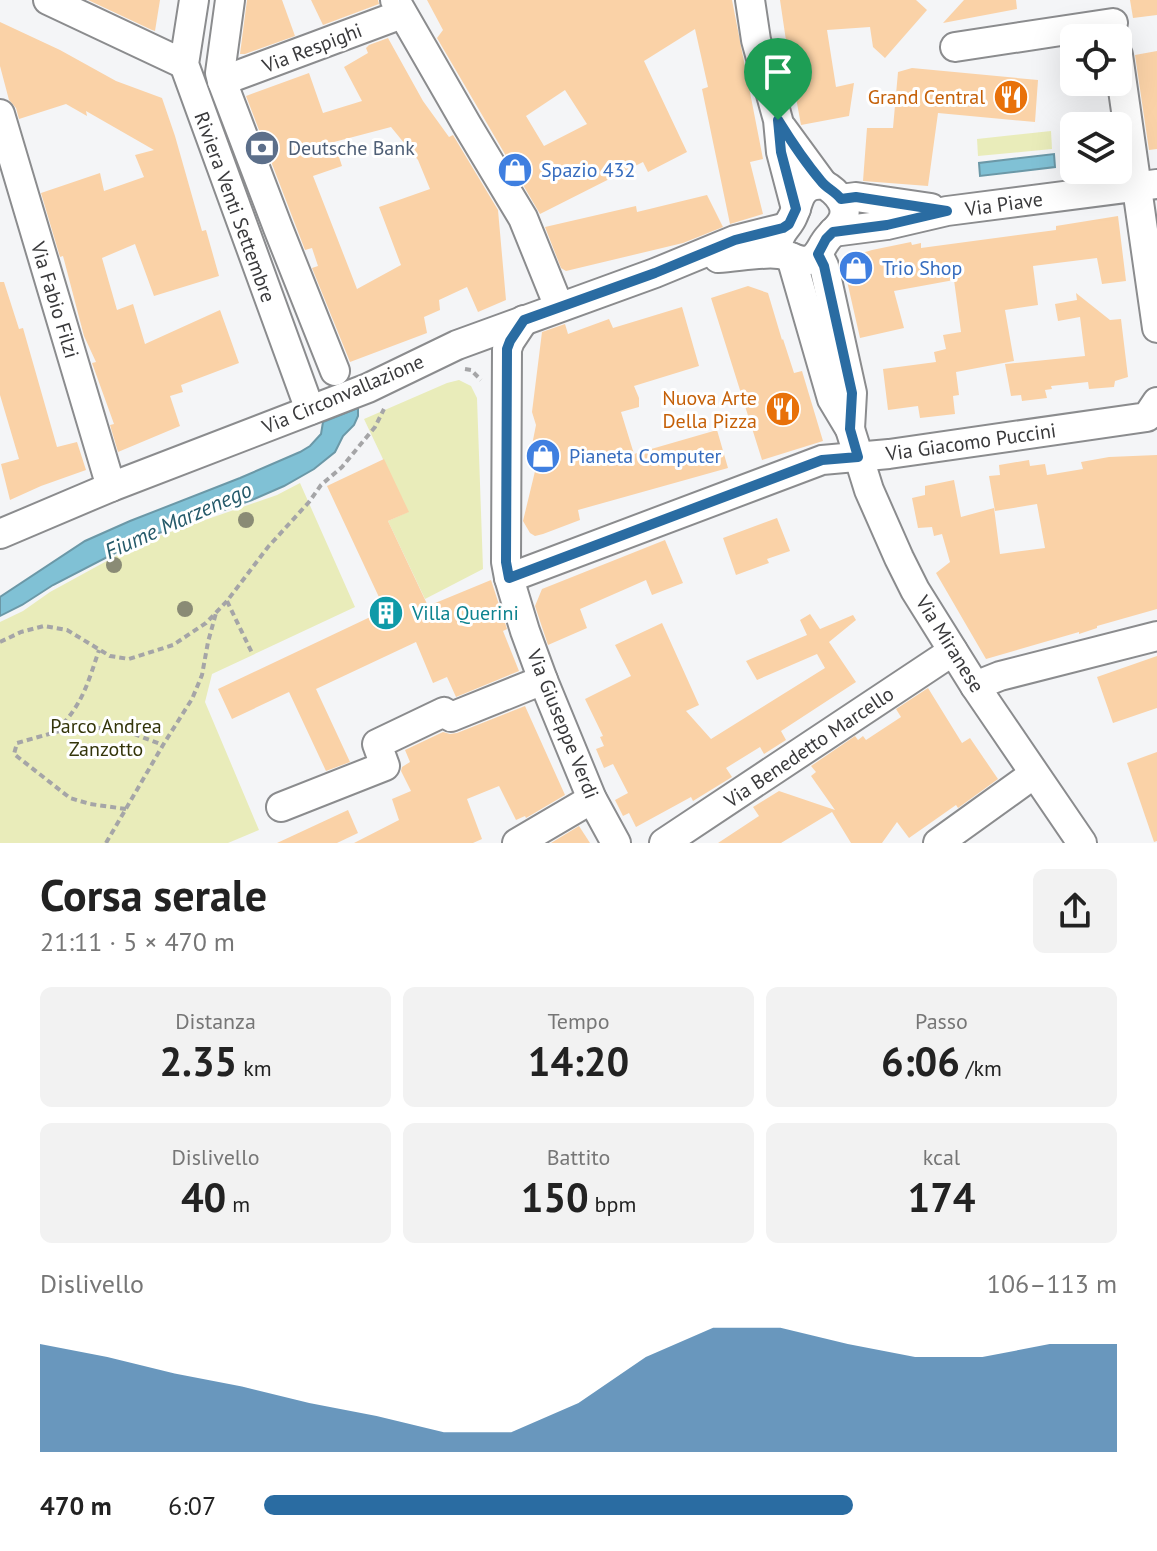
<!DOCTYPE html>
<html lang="it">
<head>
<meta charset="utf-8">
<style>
  body { margin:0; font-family:"PT Sans",sans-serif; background:#f2f2f2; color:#222; height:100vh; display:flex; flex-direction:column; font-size:30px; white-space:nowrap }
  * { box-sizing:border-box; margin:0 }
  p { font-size:26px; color:#767676 }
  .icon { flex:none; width:44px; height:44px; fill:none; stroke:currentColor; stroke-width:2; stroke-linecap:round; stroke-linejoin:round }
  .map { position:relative; height:843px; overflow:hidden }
  .drawer { display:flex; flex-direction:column; background:#fff; flex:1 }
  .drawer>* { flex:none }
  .buttons { position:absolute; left:1060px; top:24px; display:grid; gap:16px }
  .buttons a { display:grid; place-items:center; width:72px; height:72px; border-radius:12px; background:#fff; box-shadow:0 8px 32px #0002; font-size:40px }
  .pin { position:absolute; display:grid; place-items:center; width:68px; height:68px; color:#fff; margin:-82px -34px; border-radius:50% 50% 50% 0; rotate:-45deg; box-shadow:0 0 8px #0007 }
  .pin .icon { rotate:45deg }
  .round { display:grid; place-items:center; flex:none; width:84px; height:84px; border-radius:12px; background:#f2f2f2 }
  .overview { display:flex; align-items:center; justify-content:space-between; height:136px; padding:0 40px }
  h1 { font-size:44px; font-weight:700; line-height:60px }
  .figures { display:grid; grid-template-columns:repeat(3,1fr); gap:12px; height:136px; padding:8px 40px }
  .figures div { display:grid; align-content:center; border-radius:12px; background:#f2f2f2; text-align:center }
  .figures b { font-size:40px; font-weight:700 }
  .figures small { font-size:22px; font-weight:400 }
  .figures p { font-size:22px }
  .chart { height:224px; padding:16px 40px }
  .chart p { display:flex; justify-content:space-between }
  .chart svg { width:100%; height:144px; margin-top:8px; fill:#2a6ca2; opacity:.7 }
  ul { padding:0 40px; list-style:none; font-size:26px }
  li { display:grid; grid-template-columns:128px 96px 1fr; align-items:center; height:60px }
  li i { height:20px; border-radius:10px; background:#2a6ca2 }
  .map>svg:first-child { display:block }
</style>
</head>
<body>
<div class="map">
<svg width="1157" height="843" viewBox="0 0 1157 843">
  <rect width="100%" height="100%" fill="#f4f5f7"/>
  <g fill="#e9ecba">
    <path d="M1051 131 1052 149 978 156 977 139Z"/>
    <path d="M459 380 471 386 477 398 483 569 425 599 388 521 408 512 364 419 447 383Z"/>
    <path d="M300 483 355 607 212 674 205 702 259 830 228 843H0V622L23 611 50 592 125 551 156 537 277 495Z"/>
  </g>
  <g fill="#80c1d5" stroke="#6b98a7" stroke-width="2">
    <path d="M1054 154 1055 167 980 176 979 163Z"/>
    <path d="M358 408V416L354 425 343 436 335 452 314 469 284 486 252 500 142 539 53 585 22 605 0 616V597L85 541 130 521 240 478 300 452 310 446 321 434 323 422Z"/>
  </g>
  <g fill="#fad2a7" fill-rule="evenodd">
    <path d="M88 0H160L155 31 152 30Z"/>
    <path d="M247 0H282L295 36 245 54H240Z"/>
    <path d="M311 0H378L379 4 323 25Z"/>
    <path d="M427 0H732L763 159 750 162 763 214 730 224 702 89 708 87 695 29 644 61 687 152 648 172 643 162 540 214 437 38 443 30ZM565 90 587 124 544 146 526 116Z"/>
    <path d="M780 0H916L927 10 885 58 873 47 870 27 827 30 836 87 854 83 849 116 801 125 788 54Z"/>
    <path d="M964 0H1016L1017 9 943 23Z"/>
    <path d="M1130 0H1157V15L1133 18Z"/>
    <path d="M0 22 60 50 116 81 162 98 175 136 202 231 206 230 219 276 154 296 135 244 102 258 117 310 133 304 145 344 220 310 239 363 181 385 183 392 170 396 180 426 118 452 110 425 114 424 92 363 96 362 84 336 63 256 60 257 41 193 100 173 104 191 144 177 135 155 154 150 86 111 87 116 66 104 19 119 16 108 9 100 0 66Z"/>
    <path d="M388 38 423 101 449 137 453 135 498 210 506 300 478 312 467 287 439 300 440 310 424 317 427 333 350 362 312 268 318 266 312 248 305 250 246 96 309 73 323 113 362 101 344 67 368 53 366 48 369 45ZM391 127 418 160 430 189 379 207 401 265 357 289 313 176 342 166 334 142Z"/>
    <path d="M1157 51V149L1149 150 1135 55Z"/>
    <path d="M912 68 1038 80 1035 122 938 113 928 186 863 181 867 128H893L898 72Z"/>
    <path d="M707 195 723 227 683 243 566 271 561 268 545 227 636 206 637 212Z"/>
    <path d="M1118 216 1126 281 1102 284 1097 258 1033 266 1038 305 1005 310 1014 361 956 372 959 395 953 396 955 414 920 418 918 406 888 410 883 369 936 362 934 352 946 349 943 335 961 332 954 280 894 291 904 328 860 338 842 259 872 250 911 242 912 245 921 243V248L1056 230V226Z"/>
    <path d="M0 282H4L19 329 23 328 57 447 77 442 86 470 41 486 10 500 1 464 19 459 0 395Z"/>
    <path d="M748 286 768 293 782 340 783 339 794 373 802 371 823 441 762 460 711 298Z"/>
    <path d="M1076 293 1110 320 1121 319 1128 377 1115 381 1114 387 1089 389 1088 382 1051 386 1052 389 1045 390 1047 398 1022 401 1021 395 1011 396 1005 364 1085 356 1080 317 1058 321 1055 304 1077 300Z"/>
    <path d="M682 307 699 366 634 386 639 398V407L621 412 634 454 717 430 728 468 578 510 580 520 543 534 535 536 530 533 523 521 537 463 528 465 536 425 532 412 542 332 565 324 568 334 609 319 613 328Z"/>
    <path d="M1157 455V609L1097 626V628L1079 634V632L986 659 936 573 950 562 942 534 934 536 932 527 918 528 912 498 925 495V486L954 480 961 517 994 508 1000 554 1045 548 1037 504 995 511 989 476 1000 475 999 465 1029 460 1030 466 1045 464 1047 475 1083 469 1081 462 1109 457Z"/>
    <path d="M384 459 409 512 388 521 428 606 491 580 507 629 503 631 519 671 456 697 447 677 433 683 416 642 316 689 350 762 326 771 289 692 232 719 218 689 385 610 327 486Z"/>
    <path d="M777 518 790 551 767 559 769 563 736 575 723 538Z"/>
    <path d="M665 540 683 583 652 595 646 580 580 609 587 628 548 645 535 606 542 589Z"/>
    <path d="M810 614 820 629 853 615 856 620 829 642 856 682 781 731 786 740 764 754 760 747 726 768 732 777 693 801 691 797 636 827 629 813 623 816 615 800 628 793 613 764 604 768 596 749 604 746 600 737 603 736 585 699 631 676 615 645 662 623 699 705 686 711 711 739 825 668 817 654 757 680 746 661 807 635 800 620Z"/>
    <path d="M1157 656V708L1113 723 1097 677Z"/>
    <path d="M928 688 962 743 970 738 998 779 958 808 956 805 909 838 897 822 882 843H851L832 812 781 843H718L759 816 753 807 779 791 835 810 811 776 816 772 811 766 855 736 858 740 863 736 866 740 901 717 896 709Z"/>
    <path d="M525 706 565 795 526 818 525 816 516 820 499 786 467 799 482 839 473 843H354L399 820 392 799 411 791 401 771 402 767 410 762 405 750 443 732 450 734 457 733Z"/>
    <path d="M1157 752V841L1154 842 1127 763Z"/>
    <path d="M348 810 358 833 337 843H277Z"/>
    <path d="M579 826 590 843H551Z"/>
  </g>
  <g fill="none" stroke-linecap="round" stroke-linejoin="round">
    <g stroke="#8b8c8e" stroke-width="32">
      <g id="minor">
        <path d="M48 0 184 64"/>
        <path d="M194 0 184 64 310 410"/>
        <path d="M230 0 220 73 222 81 278 228 335 371"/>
        <path d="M395 0 467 125 523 218 559 307"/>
        <path d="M750 0 756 40 778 120 781 152 796 209"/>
        <path d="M955 47 1113 23"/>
        <path d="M1118 55 1157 328"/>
        <path d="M222 81 402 14"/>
        <path d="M0 114 111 487"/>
        <path d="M782 128 823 184"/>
        <path d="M841 199 856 197 931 208"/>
        <path d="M833 232 887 225 947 211 1157 184"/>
        <path d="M818 254 824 266 852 393 850 429"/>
        <path d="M791 257 832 399 850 429 869 490 899 558 915 590 975 686 1082 843"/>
        <path d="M718 258C738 257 759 252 779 254 789 255 800 263 809 260 818 257 820 249 825 242 829 235 837 230 841 223 852 207 836 191 823 184 816 185 809 185 804 191 798 197 797 208 793 216 788 228 779 231 778 245"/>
        <path d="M524 320 510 341 507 349 506 562 509 578 525 631 543 680 592 799 616 843"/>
        <path d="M0 534 111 487 368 388 457 345 655 273 735 240 783 228"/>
        <path d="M509 578 822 460 889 454 1147 417 1157 402"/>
        <path d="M975 686 1000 676 1157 636"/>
        <path d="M281 807 385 766 377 744 444 712 451 717 543 680"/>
        <path d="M517 843 592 799"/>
        <path d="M664 843 953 651"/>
        <path d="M938 843 1034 774"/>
      </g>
    </g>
    <g stroke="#a5a5a7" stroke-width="4" stroke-dasharray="6 4" stroke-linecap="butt">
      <path d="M465 369 471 370 481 380"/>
      <path d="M227 601 253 655"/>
      <path d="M0 642 21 632 44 626 67 630 110 656 129 659 173 645 206 623 227 601 268 547 309 502 321 485 342 467 360 445 375 427 384 409"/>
      <path d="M56 731C82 706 88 683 99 650"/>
      <path d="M126 809 90 804 70 798 14 754 17 743 81 725 134 734 163 745"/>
      <path d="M106 843 163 745 192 699 202 675 208 642 216 613"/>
    </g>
    <use href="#minor" stroke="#fff" stroke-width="28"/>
  </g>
  <g fill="#8a8b75">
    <circle cx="246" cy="520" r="8"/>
    <circle cx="114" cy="565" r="8"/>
    <circle cx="185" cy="609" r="8"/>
  </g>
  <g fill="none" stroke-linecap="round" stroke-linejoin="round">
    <g stroke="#fff" stroke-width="16">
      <path id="route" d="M778 120C791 141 805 162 821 181 826 188 835 191 841 199L856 197 947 211 887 225 833 232 826 239 818 254 824 266 852 393 850 429 858 457 822 460 509 578 506 562 507 349 510 341 524 320 655 273 735 240 783 228 789 224 796 209 781 152Z"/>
    </g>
    <use href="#route" stroke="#2a6ca2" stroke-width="10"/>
  </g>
  <defs>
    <g id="restaurant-disc" transform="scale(1.8)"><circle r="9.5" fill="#e8710a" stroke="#fff"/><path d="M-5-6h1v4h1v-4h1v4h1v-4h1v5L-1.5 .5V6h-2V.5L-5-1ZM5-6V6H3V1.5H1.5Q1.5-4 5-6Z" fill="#fff"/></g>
    <g id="bank-disc" transform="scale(1.8)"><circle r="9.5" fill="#5c6f8a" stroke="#fff"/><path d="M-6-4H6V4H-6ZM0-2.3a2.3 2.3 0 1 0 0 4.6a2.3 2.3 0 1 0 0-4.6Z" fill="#fff"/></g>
    <g id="shop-disc" transform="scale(1.8)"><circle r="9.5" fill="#3f7fe0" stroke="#fff"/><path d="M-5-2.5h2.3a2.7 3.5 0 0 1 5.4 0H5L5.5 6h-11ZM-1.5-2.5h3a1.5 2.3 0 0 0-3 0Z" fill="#fff"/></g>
    <g id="building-disc" transform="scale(1.8)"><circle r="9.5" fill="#0f9aa8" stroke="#fff"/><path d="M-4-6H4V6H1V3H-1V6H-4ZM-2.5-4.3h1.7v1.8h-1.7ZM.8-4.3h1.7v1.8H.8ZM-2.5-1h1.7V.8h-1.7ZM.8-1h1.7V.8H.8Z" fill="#fff"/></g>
  </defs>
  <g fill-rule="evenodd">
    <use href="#restaurant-disc" x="1011" y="97"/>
    <use href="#bank-disc" x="262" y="148"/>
    <use href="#shop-disc" x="515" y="170"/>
    <use href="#shop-disc" x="856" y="268"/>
    <use href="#restaurant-disc" x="783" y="409"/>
    <use href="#shop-disc" x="543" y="456"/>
    <use href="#building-disc" x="386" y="613"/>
  </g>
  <g text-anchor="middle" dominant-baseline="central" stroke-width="6" stroke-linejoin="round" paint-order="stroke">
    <g font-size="20" fill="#3a3a3c" stroke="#fff">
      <text transform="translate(312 48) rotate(-21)">Via Respighi</text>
      <text transform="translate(1004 204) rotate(-8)">Via Piave</text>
      <text transform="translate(235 207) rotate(70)">Riviera Venti Settembre</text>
      <text transform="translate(55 300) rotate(73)">Via Fabio Filzi</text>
      <text transform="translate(343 394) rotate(-23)">Via Circonvallazione</text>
      <text transform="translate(971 442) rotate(-8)">Via Giacomo Puccini</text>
      <text transform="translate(950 644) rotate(58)">Via Miranese</text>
      <text transform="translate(563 724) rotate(68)">Via Giuseppe Verdi</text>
      <text transform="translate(809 747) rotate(-34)">Via Benedetto Marcello</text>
    </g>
    <g font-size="20" fill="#c56008" stroke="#fff" text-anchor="end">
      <text x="985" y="97">Grand Central</text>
      <text x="757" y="398">Nuova Arte<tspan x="757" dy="23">Della Pizza</tspan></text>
    </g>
    <g font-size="20" fill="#4e5e75" stroke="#fff" text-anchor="start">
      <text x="288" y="148">Deutsche Bank</text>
    </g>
    <g font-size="20" fill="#366cbe" stroke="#fff" text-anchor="start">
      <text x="541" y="170">Spazio 432</text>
      <text x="882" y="268">Trio Shop</text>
      <text x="569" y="456">Pianeta Computer</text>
    </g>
    <g font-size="20" fill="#0d838f" stroke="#fff" text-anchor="start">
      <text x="412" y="613">Villa Querini</text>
    </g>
    <g font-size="20" fill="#34350a" stroke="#fff">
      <text x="106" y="726">Parco Andrea<tspan x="106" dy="23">Zanzotto</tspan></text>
    </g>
    <g font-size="22" font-style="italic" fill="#255a6a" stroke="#fff">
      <text transform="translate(178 520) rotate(-24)">Fiume Marzenego</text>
    </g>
  </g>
</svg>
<div class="buttons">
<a><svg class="icon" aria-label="locate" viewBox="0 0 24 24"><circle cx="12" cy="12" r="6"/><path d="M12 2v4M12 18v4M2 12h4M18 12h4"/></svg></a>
<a><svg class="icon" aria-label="layers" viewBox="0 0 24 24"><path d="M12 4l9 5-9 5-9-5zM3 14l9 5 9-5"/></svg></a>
</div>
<div class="pin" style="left:778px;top:120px;background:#1e9e55"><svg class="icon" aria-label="arrive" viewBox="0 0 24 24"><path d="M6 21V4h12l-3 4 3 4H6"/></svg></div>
</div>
<section class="drawer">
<div class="overview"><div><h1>Corsa serale</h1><p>21:11 · 5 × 470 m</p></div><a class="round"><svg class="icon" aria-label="share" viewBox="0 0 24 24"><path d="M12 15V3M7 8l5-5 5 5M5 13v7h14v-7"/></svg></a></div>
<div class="figures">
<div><p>Distanza</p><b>2.35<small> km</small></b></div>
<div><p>Tempo</p><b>14:20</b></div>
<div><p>Passo</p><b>6:06<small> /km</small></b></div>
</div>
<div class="figures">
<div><p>Dislivello</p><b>40<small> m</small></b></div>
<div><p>Battito</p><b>150<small> bpm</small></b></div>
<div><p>kcal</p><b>174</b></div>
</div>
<div class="chart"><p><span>Dislivello</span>106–113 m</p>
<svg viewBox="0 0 160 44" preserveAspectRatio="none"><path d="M0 44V11L10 15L20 20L30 24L40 29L50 33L60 38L70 38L80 29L90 15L100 6L110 6L120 11L130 15L140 15L150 11L160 11V44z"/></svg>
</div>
<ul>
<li><b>470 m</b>6:07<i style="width:69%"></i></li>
</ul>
</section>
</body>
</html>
